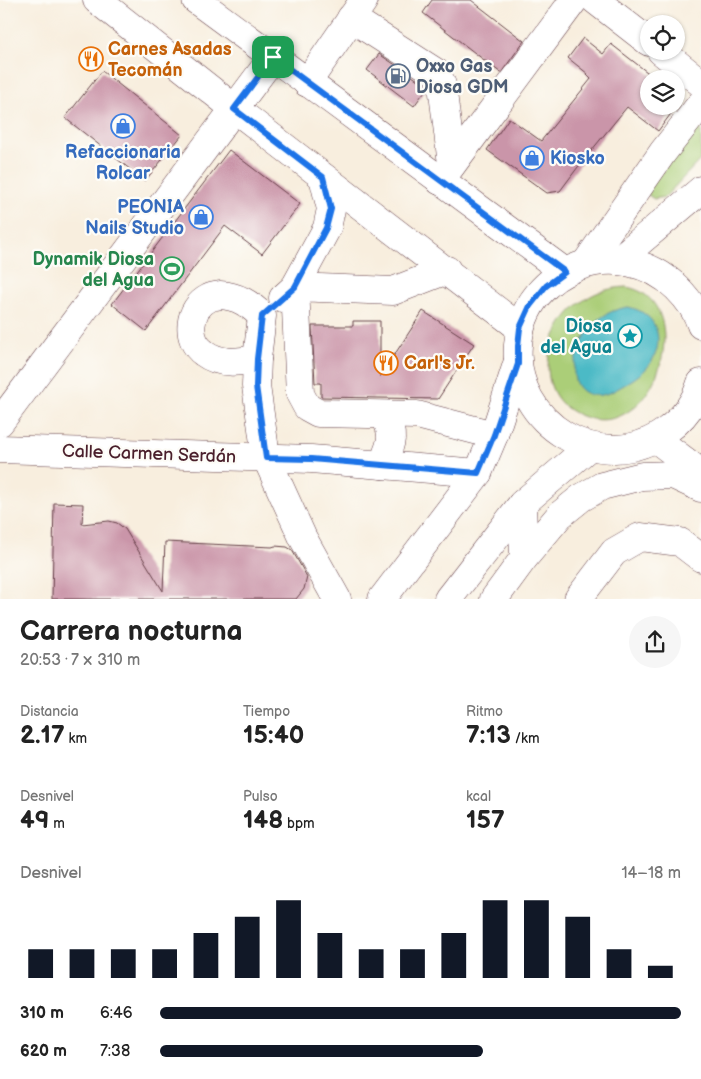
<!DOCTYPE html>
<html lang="es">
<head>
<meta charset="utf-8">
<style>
  body { margin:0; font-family:"Balsamiq Sans",sans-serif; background:#f6f6f6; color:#222; height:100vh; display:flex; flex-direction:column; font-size:19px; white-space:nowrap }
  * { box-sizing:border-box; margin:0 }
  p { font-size:16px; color:#767676 }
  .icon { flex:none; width:28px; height:28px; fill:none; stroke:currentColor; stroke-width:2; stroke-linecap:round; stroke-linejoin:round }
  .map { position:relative; height:599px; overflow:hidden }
  .drawer { display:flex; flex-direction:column; background:#fff; flex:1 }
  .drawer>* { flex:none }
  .controls { position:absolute; left:640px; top:15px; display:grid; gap:10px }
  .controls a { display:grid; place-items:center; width:45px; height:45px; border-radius:50%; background:#fff; box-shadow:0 1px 4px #0004; font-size:25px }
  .pin { position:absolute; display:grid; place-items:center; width:42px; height:42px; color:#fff; margin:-21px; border-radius:10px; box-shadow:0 2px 8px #0006 }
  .round { display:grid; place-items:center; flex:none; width:52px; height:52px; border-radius:26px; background:#f6f6f6 }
  .head { display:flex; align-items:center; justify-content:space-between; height:85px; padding:0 20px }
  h1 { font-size:28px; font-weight:800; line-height:38px }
  .metrics { display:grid; grid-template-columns:repeat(3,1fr); gap:8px; height:85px; padding:5px 20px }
  .metrics div { display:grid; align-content:center }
  .metrics b { font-size:25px; font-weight:800 }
  .metrics small { font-size:14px; font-weight:400 }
  .metrics p { font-size:14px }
  .chart { height:140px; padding:10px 20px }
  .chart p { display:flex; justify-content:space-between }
  .chart svg { width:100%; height:90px; margin-top:5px; stroke:#111827; stroke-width:6 }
  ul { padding:0 20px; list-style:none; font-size:16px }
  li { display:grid; grid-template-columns:80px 60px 1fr; align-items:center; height:38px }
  li i { height:12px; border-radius:6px; background:#111827 }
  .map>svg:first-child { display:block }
</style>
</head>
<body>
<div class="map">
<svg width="701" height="599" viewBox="0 0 701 599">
  <rect width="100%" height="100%" fill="#fdfcf7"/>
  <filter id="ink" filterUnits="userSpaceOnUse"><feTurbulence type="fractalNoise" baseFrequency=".02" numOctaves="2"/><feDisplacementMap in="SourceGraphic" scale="10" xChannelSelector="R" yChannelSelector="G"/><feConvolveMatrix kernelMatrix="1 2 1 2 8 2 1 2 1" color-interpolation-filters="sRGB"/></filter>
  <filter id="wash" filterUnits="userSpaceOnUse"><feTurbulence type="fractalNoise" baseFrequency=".0096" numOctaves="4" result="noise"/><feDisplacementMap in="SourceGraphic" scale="20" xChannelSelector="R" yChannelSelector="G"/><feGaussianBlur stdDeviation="1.12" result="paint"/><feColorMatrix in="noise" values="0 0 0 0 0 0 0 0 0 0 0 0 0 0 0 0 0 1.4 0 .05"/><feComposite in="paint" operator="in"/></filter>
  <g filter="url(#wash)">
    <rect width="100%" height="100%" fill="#f8eede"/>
    <g fill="#abce78" stroke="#7a7652" fill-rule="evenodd">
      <path d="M701 123V159L665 197 654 199 645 193Z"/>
      <path d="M626 287C701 299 655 454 575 413 531 390 547 328 580 303 594 292 608 288 626 287ZM587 334 635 378 613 391 576 382C572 364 578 350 587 334Z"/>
    </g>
    <path fill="#4cbac6" stroke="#4b6c78" d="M628 307C660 313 667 346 646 369 640 375 632 380 624 385 614 391 604 397 592 395 557 388 581 335 597 321 606 313 616 309 628 307Z"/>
    <g id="blocks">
      <g fill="#ca95a9">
        <path d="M432 0H471L524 41 501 73 423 13Z"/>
        <path d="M583 38 603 54 611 44 656 79H649V106H676V94L682 99 658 131 627 107 578 167 560 191 547 193 487 150 509 118 541 141 591 79 587 75 588 74 568 58Z"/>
        <path d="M379 54 424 84 427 88 414 106 367 70Z"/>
        <path d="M102 71 182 135 145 181 65 118Z"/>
        <path d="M229 150 300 204 262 254 225 226 146 331 112 304Z"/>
        <path d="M423 311 474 344 438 399 321 397V383H315L312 326H353V321H380V377Z"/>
        <path d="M54 503 83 504 82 524 109 521 117 523 125 529 163 591 165 542 272 547 275 546 287 547 292 550 307 577 304 589 296 599H52Z"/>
      </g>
    </g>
  </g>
  <g filter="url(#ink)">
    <use href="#blocks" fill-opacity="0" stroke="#643e46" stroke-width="1"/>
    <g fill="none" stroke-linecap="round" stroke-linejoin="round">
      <g stroke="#643e46" stroke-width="29">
        <g id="minor">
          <path d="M595 0 649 42"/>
          <path d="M351 18 437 73 442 85 452 164"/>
          <path d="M661 51 701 83"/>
          <path d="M307 83 364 0"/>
          <path d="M440 181 574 0"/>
          <path d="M586 263 663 152 701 104"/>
          <path d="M447 270 393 291 295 287 300 394 307 407 318 413 417 415 494 435"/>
          <path d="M220 295C238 296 250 304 262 316L257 359C239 362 220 365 204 353 185 340 188 308 209 298 212 296 217 296 220 295Z"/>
          <path d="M283 298 295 287 327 228 331 209 323 177"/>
          <path d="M257 359 256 386 266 457 303 538 337 599"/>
          <path d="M0 422 273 57"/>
          <path d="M0 449 311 459 478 473"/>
          <path d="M382 465C391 444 396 436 384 415"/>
          <path d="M524 558 560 515 581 498 602 486 642 476 673 475 701 488"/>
          <path d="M494 599 524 558 522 504"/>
          <path d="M578 599 614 552 640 537 680 542 701 558"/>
        </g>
      </g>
      <g stroke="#643e46" stroke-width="29">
        <g id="major">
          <path d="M97 0 235 109 520 328"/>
          <path d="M196 0 565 272"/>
          <path d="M618 260 701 190"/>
          <path d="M701 325C697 311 687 298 677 288 621 233 524 266 518 345 511 424 602 479 666 431 683 419 695 403 701 383"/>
          <path d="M656 439 701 473"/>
          <path d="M382 599 478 473 494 435 517 364"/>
          <path d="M448 599 522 504 589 447"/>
        </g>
      </g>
      <use href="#minor" stroke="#fff" stroke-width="28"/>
      <use href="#major" stroke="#fff" stroke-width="28"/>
    </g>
  </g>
  <g fill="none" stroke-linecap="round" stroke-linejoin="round" filter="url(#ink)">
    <g stroke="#fff" stroke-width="10">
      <path id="route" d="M273 57 565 272 546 286 530 306 520 328 518 346V364L494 435 478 473 311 459 266 458 256 386 257 359 262 316 295 287 326 228 331 209 323 177 234 109Z"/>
    </g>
    <use href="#route" stroke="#1a73e8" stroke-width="6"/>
  </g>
  <defs>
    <g id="restaurant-ring" transform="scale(1.25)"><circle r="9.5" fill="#fdfcf7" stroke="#e8710a" stroke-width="1.5"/><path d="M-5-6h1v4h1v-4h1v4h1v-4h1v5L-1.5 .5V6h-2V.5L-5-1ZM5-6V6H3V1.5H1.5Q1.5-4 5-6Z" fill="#e8710a"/></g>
    <g id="fuel-ring" transform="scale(1.25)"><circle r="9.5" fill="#fdfcf7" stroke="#5c6f8a" stroke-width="1.5"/><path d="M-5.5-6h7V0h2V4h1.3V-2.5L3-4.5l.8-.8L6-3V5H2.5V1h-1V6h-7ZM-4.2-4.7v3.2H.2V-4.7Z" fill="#5c6f8a"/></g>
    <g id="shop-ring" transform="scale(1.25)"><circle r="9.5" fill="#fdfcf7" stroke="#3f7fe0" stroke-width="1.5"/><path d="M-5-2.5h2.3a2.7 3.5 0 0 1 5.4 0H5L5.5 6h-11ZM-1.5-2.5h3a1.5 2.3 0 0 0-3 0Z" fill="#3f7fe0"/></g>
    <g id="stadium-ring" transform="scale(1.25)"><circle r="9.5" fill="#fdfcf7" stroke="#2e9e5b" stroke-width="1.5"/><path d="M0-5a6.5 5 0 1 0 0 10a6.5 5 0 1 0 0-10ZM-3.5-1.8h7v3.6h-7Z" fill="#2e9e5b"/></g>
    <g id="sight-ring" transform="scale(1.25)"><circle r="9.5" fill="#fdfcf7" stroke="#0f9aa8" stroke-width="1.5"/><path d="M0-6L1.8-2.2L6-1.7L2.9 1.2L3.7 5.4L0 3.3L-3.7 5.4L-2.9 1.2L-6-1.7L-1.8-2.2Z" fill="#0f9aa8"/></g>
  </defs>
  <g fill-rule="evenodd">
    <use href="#restaurant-ring" x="91" y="59"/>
    <use href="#fuel-ring" x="398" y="76"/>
    <use href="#shop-ring" x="123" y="126"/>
    <use href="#shop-ring" x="532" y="158"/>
    <use href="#shop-ring" x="201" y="217"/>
    <use href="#stadium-ring" x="172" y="269"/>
    <use href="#sight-ring" x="630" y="336"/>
    <use href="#restaurant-ring" x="386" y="363"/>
  </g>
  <g text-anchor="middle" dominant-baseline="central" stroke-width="4.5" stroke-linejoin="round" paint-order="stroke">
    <g font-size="18" font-weight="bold" fill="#c56008" stroke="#fdfcf7" text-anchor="start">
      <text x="108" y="49">Carnes Asadas<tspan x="108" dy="21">Tecomán</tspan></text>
      <text x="404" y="363">Carl's Jr.</text>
    </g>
    <g font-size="18" font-weight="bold" fill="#4e5e75" stroke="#fdfcf7" text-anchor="start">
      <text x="416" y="66">Oxxo Gas<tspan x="416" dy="21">Diosa GDM</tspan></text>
    </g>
    <g font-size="18" font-weight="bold" fill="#366cbe" stroke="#fdfcf7">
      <text x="123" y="152">Refaccionaria<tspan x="123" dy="21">Rolcar</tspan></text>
      <text x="550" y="158" text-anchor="start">Kiosko</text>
      <text x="184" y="207" text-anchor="end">PEONIA<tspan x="184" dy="21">Nails Studio</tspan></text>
    </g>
    <g font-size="18" font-weight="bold" fill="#27864d" stroke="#fdfcf7" text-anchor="end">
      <text x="154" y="259">Dynamik Diosa<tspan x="154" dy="21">del Agua</tspan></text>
    </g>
    <g font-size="18" font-weight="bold" fill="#0d838f" stroke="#fdfcf7" text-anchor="end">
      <text x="612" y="326">Diosa<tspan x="612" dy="21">del Agua</tspan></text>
    </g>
    <g font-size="18" fill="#4a1f2b" stroke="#fdfcf7">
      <text transform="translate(149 454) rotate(2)">Calle Carmen Serdán</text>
    </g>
  </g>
</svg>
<div class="controls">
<a><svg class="icon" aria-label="locate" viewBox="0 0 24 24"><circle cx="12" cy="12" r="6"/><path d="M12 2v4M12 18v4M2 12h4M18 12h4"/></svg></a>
<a><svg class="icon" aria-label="layers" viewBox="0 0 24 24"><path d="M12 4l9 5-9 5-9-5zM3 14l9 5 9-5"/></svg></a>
</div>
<div class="pin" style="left:273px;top:57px;background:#1e9e55"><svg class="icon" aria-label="arrive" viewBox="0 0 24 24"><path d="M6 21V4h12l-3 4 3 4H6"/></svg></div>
</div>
<section class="drawer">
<div class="head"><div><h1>Carrera nocturna</h1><p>20:53 · 7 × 310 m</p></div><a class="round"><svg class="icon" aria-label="share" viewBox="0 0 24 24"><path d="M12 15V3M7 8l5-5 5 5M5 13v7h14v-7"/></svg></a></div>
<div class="metrics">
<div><p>Distancia</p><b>2.17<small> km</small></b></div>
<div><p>Tiempo</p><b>15:40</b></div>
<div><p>Ritmo</p><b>7:13<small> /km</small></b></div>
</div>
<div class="metrics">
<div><p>Desnivel</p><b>49<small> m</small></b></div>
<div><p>Pulso</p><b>148<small> bpm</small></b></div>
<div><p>kcal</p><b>157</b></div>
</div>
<div class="chart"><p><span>Desnivel</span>14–18 m</p>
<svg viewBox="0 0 160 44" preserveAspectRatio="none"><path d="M5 44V30M15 44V30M25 44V30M35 44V30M45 44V22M55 44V14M65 44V6M75 44V22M85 44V30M95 44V30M105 44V22M115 44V6M125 44V6M135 44V14M145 44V30M155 44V38"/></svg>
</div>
<ul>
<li><b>310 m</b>6:46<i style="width:100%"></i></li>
<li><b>620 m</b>7:38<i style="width:62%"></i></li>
</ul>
</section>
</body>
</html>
